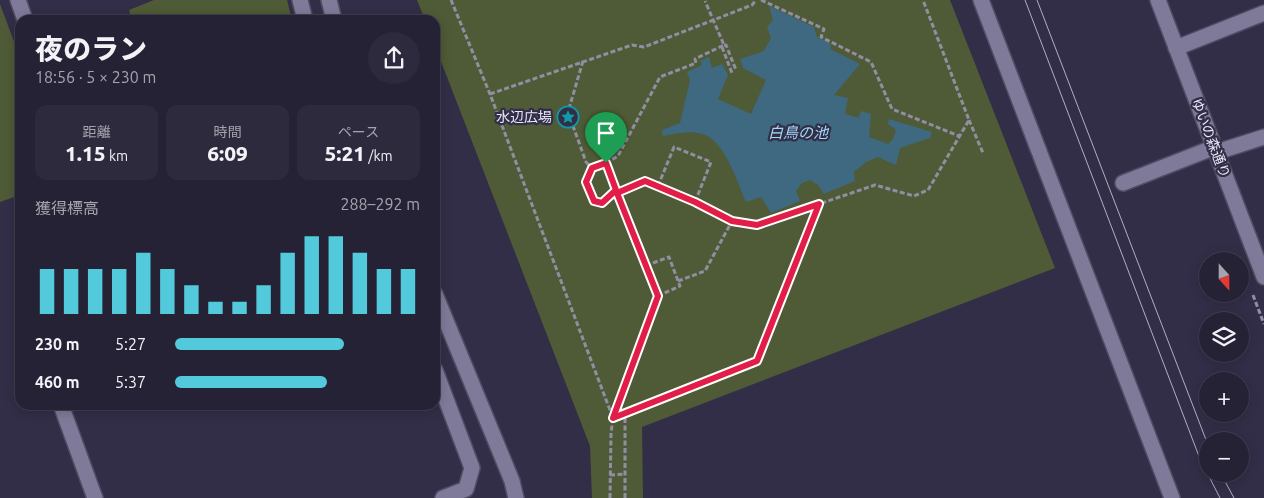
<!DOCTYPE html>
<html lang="ja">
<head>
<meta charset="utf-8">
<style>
  body { margin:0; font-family:Ubuntu,"Noto Sans JP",sans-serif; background:#2e2a3e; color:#f1f3f6; height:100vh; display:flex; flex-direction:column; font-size:19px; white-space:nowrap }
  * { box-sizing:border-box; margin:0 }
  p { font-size:16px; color:#a4a4ad }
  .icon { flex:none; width:28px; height:28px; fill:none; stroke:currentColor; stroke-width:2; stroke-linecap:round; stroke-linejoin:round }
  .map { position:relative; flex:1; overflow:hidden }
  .sheet { position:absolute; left:15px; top:15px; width:425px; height:395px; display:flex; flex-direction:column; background:#262236; border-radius:15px; box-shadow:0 2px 12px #0003,0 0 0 1px #423f51 }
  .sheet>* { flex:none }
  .needle { width:32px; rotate:159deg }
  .fabs { position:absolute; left:1199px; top:252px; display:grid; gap:10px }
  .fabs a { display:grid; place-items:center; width:50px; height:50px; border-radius:50%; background:#262236; box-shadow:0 2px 12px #0003,0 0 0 1px #423f51; font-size:25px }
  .pin { position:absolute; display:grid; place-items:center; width:42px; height:42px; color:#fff; margin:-51px -21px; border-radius:50% 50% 50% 0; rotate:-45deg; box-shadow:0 0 5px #0007 }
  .pin .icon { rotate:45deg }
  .round { display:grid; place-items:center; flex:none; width:52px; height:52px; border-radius:26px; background:#2e2a3e }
  .summary { display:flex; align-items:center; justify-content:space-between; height:85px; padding:0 20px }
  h1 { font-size:28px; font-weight:800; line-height:38px }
  .stats { display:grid; grid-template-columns:repeat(3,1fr); gap:8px; height:85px; padding:5px 20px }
  .stats div { display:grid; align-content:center; border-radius:12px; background:#2e2a3e; text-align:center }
  .stats b { font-size:21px; font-weight:800 }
  .stats small { font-size:14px; font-weight:400 }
  .stats p { font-size:14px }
  .chart { height:140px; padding:10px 20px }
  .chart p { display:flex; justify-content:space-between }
  .chart svg { width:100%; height:90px; margin-top:5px; stroke:#53cadc; stroke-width:6 }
  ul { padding:0 20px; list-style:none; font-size:16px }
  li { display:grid; grid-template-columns:80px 60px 1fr; align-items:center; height:38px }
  li i { height:12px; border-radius:6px; background:#53cadc }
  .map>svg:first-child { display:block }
</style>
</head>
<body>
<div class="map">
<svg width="1264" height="498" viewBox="0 0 1264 498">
  <rect width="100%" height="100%" fill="#332e48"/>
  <g fill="#4f5b36">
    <path d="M154 0H287L292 20H132L129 10Z"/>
    <path d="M417 0H950L1055 268 642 427 643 498H592L590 446 435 46V20H425Z"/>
    <path d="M0 4 20 58V195L0 202Z"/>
  </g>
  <path fill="#3e6980" d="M769 6 814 27 817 37 831 44 830 49 860 64 834 95 848 98 845 114 859 118 861 111 871 114 869 137 888 144 893 139 896 130 888 124 889 119 932 132 930 138 900 148 896 165 878 157 866 162 854 172 855 181 824 194 818 185 810 180 802 183 796 191 800 201 771 213 761 197 746 202C737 182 725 140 702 134 690 130 675 134 663 136L662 130 680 123 690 80 687 72 702 65 700 61 709 57 712 68 722 64 728 75 718 99 751 114 766 80 743 68 740 59 764 51 771 38 767 27 773 20Z"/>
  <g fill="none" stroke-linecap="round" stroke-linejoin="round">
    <g stroke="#504b62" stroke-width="18">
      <g id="minor">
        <path d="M18 0 25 20"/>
        <path d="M300 0 305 20"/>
        <path d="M329 0 334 20"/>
        <path d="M981 0 1172 498"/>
        <path d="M1158 0 1264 277"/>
        <path d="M1176 48 1264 13"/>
        <path d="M1217 152 1264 137"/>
        <path d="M1123 183 1215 147"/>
        <path d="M435 294 512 481 516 498"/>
        <path d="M435 370 472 468 466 489 443 498"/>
        <path d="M61 405 95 498"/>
      </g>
    </g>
    <g stroke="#918ea3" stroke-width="3" stroke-dasharray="5 2.5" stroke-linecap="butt">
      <path d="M451 0 490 94 613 418"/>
      <path d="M761 0 824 29 821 37 871 62 892 109 959 136"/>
      <path d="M724 45H726L736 70"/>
      <path d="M722 47 732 73"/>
      <path d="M583 61 568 112 586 162 592 168"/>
      <path d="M490 94 632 45 644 47 752 5 756 0"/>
      <path d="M969 120 983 153"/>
      <path d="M606 163 592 168 586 182 594 201 602 203 616 190"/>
      <path d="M658 186 674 147 711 162 695 202"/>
      <path d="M617 193 645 181 695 202 732 221"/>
      <path d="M678 281 705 271 732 221 757 225 819 204"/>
      <path d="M1253 295 1264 324"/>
      <path d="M658 296 606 163 618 156 660 77 696 63 695 59 724 45 705 1"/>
      <path d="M614 418 625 414"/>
      <path d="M610 475 625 474"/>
      <path d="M610 498 611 433 613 418 658 296 680 286 669 257 645 266"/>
      <path d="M625 498V414L757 361 819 204 875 185 914 196 928 190 969 120 923 0"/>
    </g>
    <use href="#minor" stroke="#7f7a99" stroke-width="15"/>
    <g stroke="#b2afc3" stroke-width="1">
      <path d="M1025 0 1200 459 1220 498"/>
      <path d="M1037 0 1208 445"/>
      <path d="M1221 474 1234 498"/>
    </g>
  </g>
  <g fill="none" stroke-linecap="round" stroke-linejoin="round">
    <g stroke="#fff" stroke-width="10">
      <path id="route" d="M606 163 616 190 617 193 658 296 613 418 757 361 819 204 757 225 732 221 695 202 645 181 617 193 616 190 602 203 594 201 586 182 592 168 606 163"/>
    </g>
    <use href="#route" stroke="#e11d48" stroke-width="6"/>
  </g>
  <defs>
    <g id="sight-ring" transform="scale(1.125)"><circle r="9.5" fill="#332e48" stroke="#0f9aa8" stroke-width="1.5"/><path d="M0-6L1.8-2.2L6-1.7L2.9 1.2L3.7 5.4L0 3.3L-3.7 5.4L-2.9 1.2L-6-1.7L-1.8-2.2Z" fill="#0f9aa8"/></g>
  </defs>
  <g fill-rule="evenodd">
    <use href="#sight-ring" x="568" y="117"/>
  </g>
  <g text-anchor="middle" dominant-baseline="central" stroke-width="4.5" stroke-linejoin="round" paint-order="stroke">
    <g font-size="14" fill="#e8e6f7" stroke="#332e48" text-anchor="end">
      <text x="552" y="117">水辺広場</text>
    </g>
    <g font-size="14" fill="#e8e6f7" stroke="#332e48">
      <text transform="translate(1211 138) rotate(69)">ゆいの森通り</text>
    </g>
    <g font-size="15" font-style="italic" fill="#a1daf9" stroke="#332e48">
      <text x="798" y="132">白鳥の池</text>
    </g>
  </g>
</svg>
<div class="fabs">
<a><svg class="needle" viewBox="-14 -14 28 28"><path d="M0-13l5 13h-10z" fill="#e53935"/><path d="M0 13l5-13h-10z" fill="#a4a4ad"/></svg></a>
<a><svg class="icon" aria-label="layers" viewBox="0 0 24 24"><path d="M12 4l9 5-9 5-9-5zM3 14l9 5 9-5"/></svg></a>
<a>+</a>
<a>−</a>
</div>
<div class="pin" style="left:606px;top:163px;background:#1e9e55"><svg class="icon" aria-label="arrive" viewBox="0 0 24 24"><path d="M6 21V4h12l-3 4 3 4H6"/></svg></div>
<section class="sheet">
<div class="summary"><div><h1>夜のラン</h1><p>18:56 · 5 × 230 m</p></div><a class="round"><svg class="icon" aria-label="share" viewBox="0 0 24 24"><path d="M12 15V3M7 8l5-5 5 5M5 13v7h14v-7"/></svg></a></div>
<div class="stats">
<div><p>距離</p><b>1.15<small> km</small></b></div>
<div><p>時間</p><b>6:09</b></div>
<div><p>ペース</p><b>5:21<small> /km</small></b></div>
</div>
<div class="chart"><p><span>獲得標高</span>288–292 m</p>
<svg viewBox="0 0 160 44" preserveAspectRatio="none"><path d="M5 44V22M15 44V22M25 44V22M35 44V22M45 44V14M55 44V22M65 44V30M75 44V38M85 44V38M95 44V30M105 44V14M115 44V6M125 44V6M135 44V14M145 44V22M155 44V22"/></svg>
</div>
<ul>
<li><b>230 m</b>5:27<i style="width:69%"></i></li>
<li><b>460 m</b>5:37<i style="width:62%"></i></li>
</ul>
</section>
</div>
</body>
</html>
